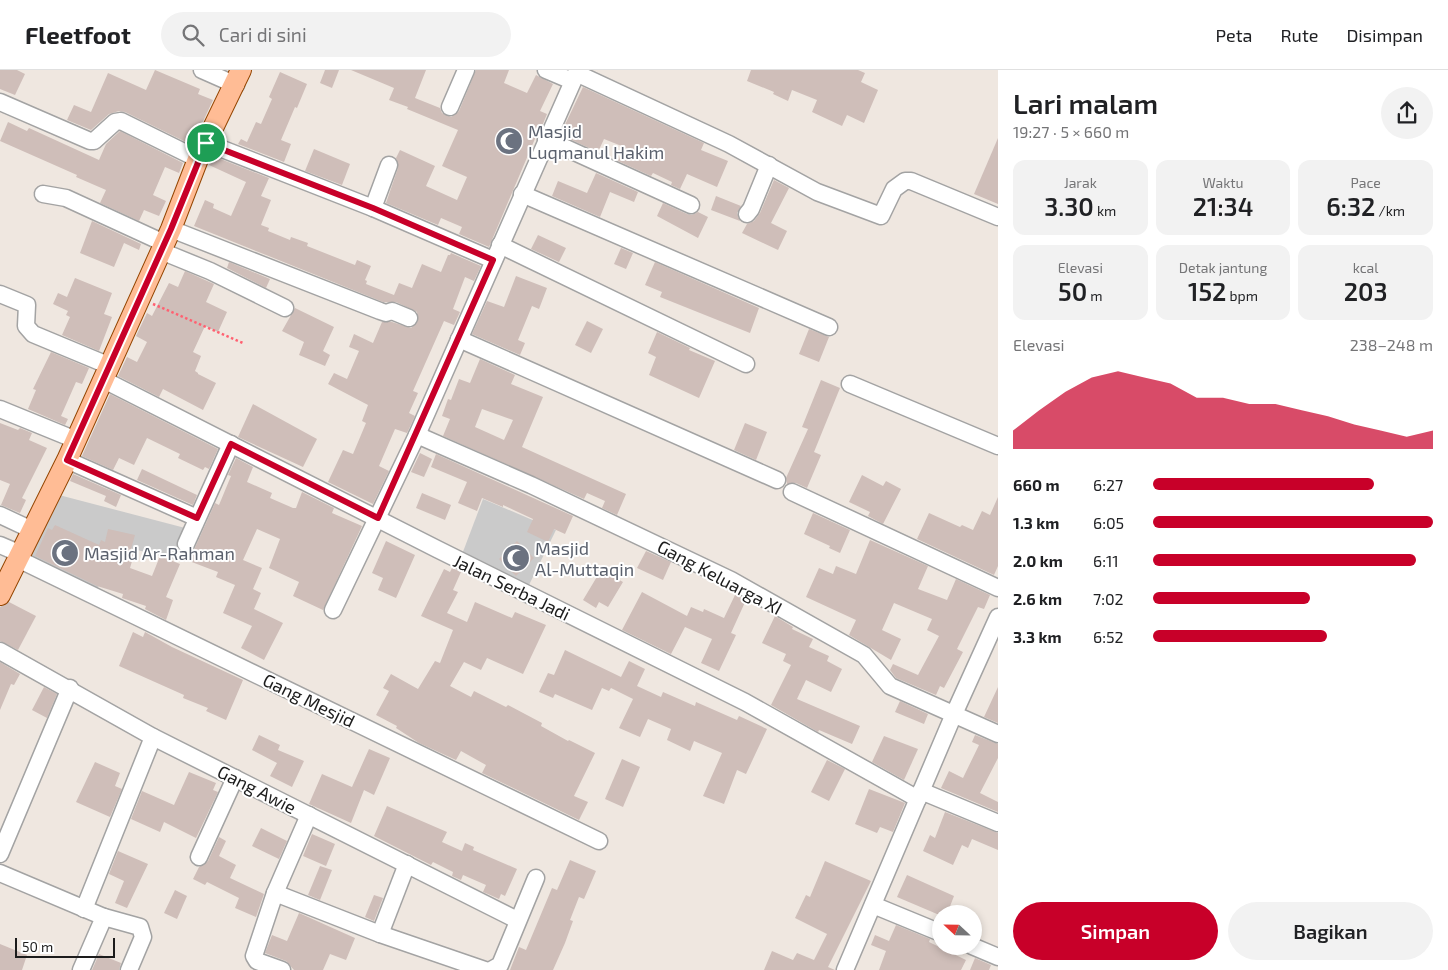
<!DOCTYPE html>
<html lang="id">
<head>
<meta charset="utf-8">
<style>
  body { margin:0; font-family:"Exo 2",sans-serif; background:#f2f2f2; color:#202124; height:100vh; display:flex; flex-direction:column; font-size:19px; white-space:nowrap }
  * { box-sizing:border-box; margin:0 }
  p { font-size:16px; color:#757577 }
  .icon { flex:none; width:28px; height:28px; fill:none; stroke:currentColor; stroke-width:2; stroke-linecap:round; stroke-linejoin:round }
  .map { position:relative; flex:1; overflow:hidden }
  .panel { display:flex; flex-direction:column; background:#fff; width:450px }
  .panel>* { flex:none }
  .needle { width:32px; rotate:292deg }
  .controls { position:absolute; left:932px; top:835px; display:grid; gap:10px }
  .controls a { display:grid; place-items:center; width:50px; height:50px; border-radius:50%; background:#fff; box-shadow:0 2px 8px #0003; font-size:25px }
  .scale { position:absolute; left:15px; bottom:12px; width:100px; box-sizing:border-box; padding-left:5px; border:2px solid #1c1c1c; border-top:0; font-size:14px; line-height:18px; white-space:nowrap; color:#1c1c1c; -webkit-text-stroke:4px #fff; paint-order:stroke }
  .pin { position:absolute; display:grid; place-items:center; width:42px; height:42px; color:#fff; margin:-21px; border:2px solid #fff; border-radius:50%; box-shadow:0 1px 5px #0007 }
  .round { display:grid; place-items:center; flex:none; width:52px; height:52px; border-radius:26px; background:#f2f2f2 }
  .head { display:flex; align-items:center; justify-content:space-between; height:85px; padding:0 15px }
  h1 { font-size:28px; font-weight:600; line-height:38px }
  .figures { display:grid; grid-template-columns:repeat(3,1fr); gap:8px; height:85px; padding:5px 15px }
  .figures div { display:grid; align-content:center; border-radius:12px; background:#f2f2f2; text-align:center }
  .figures b { font-size:25px; font-weight:600 }
  .figures small { font-size:14px; font-weight:400 }
  .figures p { font-size:14px }
  .chart { height:140px; padding:10px 15px }
  .chart p { display:flex; justify-content:space-between }
  .chart svg { width:100%; height:90px; margin-top:5px; fill:#c80029; opacity:.7 }
  .button { display:flex; gap:10px; margin-top:auto; padding:10px 15px }
  .button a { flex:1; height:58px; border-radius:30px; background:#c80029; color:#fff; font-size:20px; font-weight:600; line-height:58px; text-align:center }
  .button a+a { background:#f2f2f2; color:#202124 }
  ul { padding:0 15px; list-style:none; font-size:16px }
  li { display:grid; grid-template-columns:80px 60px 1fr; align-items:center; height:38px }
  li i { height:12px; border-radius:6px; background:#c80029 }
  header { display:flex; align-items:center; gap:30px; box-sizing:border-box; height:70px; padding:0 25px; background:#fff; border-bottom:1px solid #e0e0e0 }
  header strong { font-size:24px }
  nav { display:flex; gap:28px; margin-inline-start:auto; font-size:18px }
  .search { width:350px; height:45px; background:#f2f2f2; display:flex; align-items:center; gap:12px; box-sizing:border-box; padding:0 18px; border-radius:28px; color:#757577; font-size:19px }
  main { display:flex; flex:1; min-height:0 }
  .map>svg:first-child { display:block }
</style>
</head>
<body>
<header>
<strong>Fleetfoot</strong>
<div class="search"><svg class="icon" aria-label="search" viewBox="0 0 24 24"><circle cx="10" cy="10" r="6"/><path d="M15 15l6 6"/></svg>Cari di sini</div>
<nav><a>Peta</a><a>Rute</a><a>Disimpan</a></nav>
</header>
<main>
<div class="map">
<svg width="998" height="900" viewBox="0 0 998 900">
  <rect width="100%" height="100%" fill="#efe7e0"/>
  <g fill="#cacaca">
    <path d="M59 425 189 459 176 490 114 474 96 523 24 488Z"/>
    <path d="M483 429 556 460 528 517 461 487Z"/>
  </g>
  <g fill="#cfbeb9" fill-rule="evenodd">
    <path d="M0 0H17L25 4 15 25 0 19Z"/>
    <path d="M155 0 200 19 198 24 213 30 192 75 125 42 119 41 109 44 91 60 67 50 74 35 91 42 108 3 146 20Z"/>
    <path d="M325 0H339L332 18 320 13Z"/>
    <path d="M351 0H426L415 28 440 38 442 43 451 47 459 41 476 0H509L504 13 527 23 536 5 553 14 540 41 547 44 540 61 537 64 489 177 459 164 462 157 441 148 438 155 386 133 398 98 396 88 400 80 435 96 426 116 457 130 467 107 442 96 458 60 407 39 408 37 389 30 394 18Z"/>
    <path d="M751 0H858L865 3 861 12 878 20 864 53 847 45 842 56 812 42 817 30 792 20 788 31 773 24 774 22 747 11Z"/>
    <path d="M280 2 307 14 297 38 295 37 281 70 291 74 284 92 238 74 241 69 247 72 256 52 261 54 272 29 269 27Z"/>
    <path d="M583 17 704 73 701 80 728 91 717 117 687 104 680 119 671 115 672 112 653 103 651 106 618 91 624 77 604 69 598 82 565 67 567 63 562 61Z"/>
    <path d="M8 52 27 61 29 58 99 90 106 74 120 61 183 93 179 103 165 97 153 125 166 131 159 146 144 140 139 151 100 133 106 120 76 107 77 105 0 71Z"/>
    <path d="M998 68V134L974 124Z"/>
    <path d="M314 79 350 94 342 115 305 101Z"/>
    <path d="M213 86 269 108 261 126 271 130 261 155 269 158 268 161 290 170 291 167 308 173 307 176 355 195 357 190 371 196 365 210 367 211 366 214 394 225 399 213 412 218 422 194 441 202 448 185H450L451 183 481 196 474 211 465 207 453 239 460 242 454 255 444 251 413 321 418 323 409 343 415 346 408 361 407 363 395 359 379 396 389 401 373 434 328 412 343 380 353 384 366 353 362 351 368 335 328 314 334 303 347 309 359 281 349 277 354 264 373 273 382 252H392L411 258 418 251 417 242 396 232H383L194 156 205 130 214 134 213 138 231 146 246 112 209 95Z"/>
    <path d="M596 103 638 122 634 132 610 122 600 147 552 126 558 111 587 123Z"/>
    <path d="M774 110 789 118 771 153 787 161 778 180 742 163 747 154 754 151 760 143Z"/>
    <path d="M716 126 741 136 737 143 740 151 711 140Z"/>
    <path d="M663 133 687 144 692 145 698 142 708 147 698 168 657 146Z"/>
    <path d="M92 151 141 174 139 180 124 173 114 197 80 183Z"/>
    <path d="M538 165 566 178 559 192 531 179Z"/>
    <path d="M621 178 633 183 626 199 614 194Z"/>
    <path d="M229 192 270 209 266 218 227 198Z"/>
    <path d="M655 192 759 238 750 263 660 227 662 222 645 215Z"/>
    <path d="M185 201 214 214 206 232 227 242 218 262 205 256 193 282 201 286 195 301 198 303V304L216 313 203 340 163 319 159 327 118 306 127 287 137 292 147 272 136 266 147 243 152 246 169 213 178 217Z"/>
    <path d="M516 206 547 218 539 239 532 236 518 270 525 273 520 285 472 264 487 231 504 237Z"/>
    <path d="M75 208 112 223 104 244 112 247 99 281 62 265 70 247 66 245 68 241 53 234 58 223 67 227Z"/>
    <path d="M295 238 334 257 323 281 330 285 325 296 299 285 304 272 282 261Z"/>
    <path d="M587 251 603 259 591 283 575 275Z"/>
    <path d="M809 259 829 267 819 292 799 284Z"/>
    <path d="M657 262 690 278 689 280 715 291 699 328 649 305 656 287 648 283Z"/>
    <path d="M51 282 89 298 82 314 76 312 61 346 68 349 65 355 28 339 36 320 33 319Z"/>
    <path d="M480 289 515 305 511 314 543 327 522 377 626 424 617 445 602 438 605 431 587 423 584 429 443 366 450 349 442 346 448 329 451 330 459 309 470 313ZM482 339 513 350 504 370 475 357Z"/>
    <path d="M821 310 840 318 814 382 821 385 807 418 796 413 787 414 786 408 808 359 802 357Z"/>
    <path d="M110 324 218 379 209 399 205 397 203 400 178 388 180 384 147 368 134 395 119 388 113 400 82 386Z"/>
    <path d="M253 334 317 369 303 397 238 367Z"/>
    <path d="M0 353 18 360 20 358 32 363 29 370 47 378 22 428 26 430 20 443 1 435 10 414 0 410Z"/>
    <path d="M745 353 767 362 756 390 734 380Z"/>
    <path d="M420 383 432 389 424 407 411 402Z"/>
    <path d="M436 384 573 446 565 464 554 459 548 472 527 462 533 449 503 435V437L482 428 477 441 458 433 467 412 431 397Z"/>
    <path d="M236 388 253 397 247 412 272 423 270 428 293 438H296L302 422 334 438 332 443 362 456 323 540 293 526 299 512 269 498 280 469 257 459 243 490 262 498 253 519 261 523 254 539 283 553 264 590 241 578 252 556 223 543 235 515 216 507 218 502 189 491 215 433 219 435 231 406 228 405Z"/>
    <path d="M142 399 197 425 193 435 137 410Z"/>
    <path d="M73 404 121 425 116 437 104 431 106 426 70 411Z"/>
    <path d="M862 405 883 416 886 411 901 419 883 454 868 446 870 442 849 432Z"/>
    <path d="M422 423 451 435 445 450 416 438Z"/>
    <path d="M998 427V496L994 505 917 469 929 443 960 457 962 455 973 460 982 441 990 445Z"/>
    <path d="M813 443 850 460 840 483 829 478 830 476 804 464Z"/>
    <path d="M55 455 99 475 101 470 105 472 108 459 135 465 131 479 135 481 130 498 152 506 160 486 180 494 166 527 173 530 166 550 145 539 146 536 122 528 123 524 97 516 35 486 48 458 52 460Z"/>
    <path d="M870 470 928 496 918 519 947 530 956 509 990 525 984 539 978 537 957 579 963 582 944 618 940 616 936 625 896 608 890 600 893 594 918 605 939 566 927 560 932 549 894 533 882 560 901 569 891 590 849 565 856 550 806 527 819 498 833 504 836 496 856 504Z"/>
    <path d="M386 471 415 485 396 528 378 520 383 508 372 503Z"/>
    <path d="M517 471 534 488 516 506 499 489Z"/>
    <path d="M646 481 671 492 663 510 637 498Z"/>
    <path d="M452 498 461 502 453 520 458 522 447 543 467 552 475 532 512 548 515 542 546 555 523 604 487 588 481 600 464 592 450 616 471 627 474 621 506 637 508 635 542 653 541 656 568 671 569 670 595 683 574 726 588 732 579 750 482 703 486 695 461 681 456 690 419 673 396 658 397 656 376 645 389 621 383 618 391 604 418 619 435 591 440 593 453 560 421 546 444 499 450 502Z"/>
    <path d="M601 500 623 512 608 537 599 532 596 538 583 530Z"/>
    <path d="M642 522 687 546 691 537 703 542 704 539 724 548 735 525 746 530 731 563 736 565 719 601 701 593 712 569 685 557 671 584 622 560Z"/>
    <path d="M9 532 36 546 18 580 0 571V537Z"/>
    <path d="M775 546 793 557 792 559 813 569 809 577 829 586 827 591 842 599 831 622 806 610 797 629 860 656 852 674 819 660 818 662 771 635 791 595 783 591 786 584 762 573Z"/>
    <path d="M133 562 143 567 145 562 172 577 243 610 226 650 206 641 208 638 183 628 184 625 119 596Z"/>
    <path d="M565 580 621 607 629 591 645 599 637 616 661 627 663 622 695 636 696 632 737 650 739 646 767 659 746 704 737 700 724 734 703 726 722 683 694 671 690 681 667 670 671 659 648 649 640 667 619 658 633 629 611 618 609 621 602 618 592 640 555 624 553 628 539 622 548 603 554 605Z"/>
    <path d="M0 592 20 604 14 615 11 614 0 640Z"/>
    <path d="M44 617 57 624 47 648 32 640Z"/>
    <path d="M998 617V653L984 647Z"/>
    <path d="M900 631 928 644 924 654 895 642Z"/>
    <path d="M259 665 280 675 278 680 304 691 292 717 270 706 277 693 252 680Z"/>
    <path d="M975 665 998 674V688L980 723 998 732V742L941 718 949 701 963 708 979 675 972 672Z"/>
    <path d="M884 666 918 679 904 710 872 692Z"/>
    <path d="M369 679 390 688 374 725 364 720 351 753 309 734 322 704 352 717Z"/>
    <path d="M622 689 640 697 623 737 605 729Z"/>
    <path d="M827 690 845 699 829 731 811 722Z"/>
    <path d="M95 692 120 703 115 716 122 719 110 747 76 732Z"/>
    <path d="M189 702 216 713 213 720 218 722 196 768 164 752 160 762 131 749 142 721 174 735Z"/>
    <path d="M869 719 905 733 893 762 880 757 877 763 855 754Z"/>
    <path d="M387 736 447 762 442 772 462 781 465 773 474 777 473 780 517 799 505 826 501 824 499 829 488 824 483 822 486 815 463 805 461 810 452 806 453 802 433 792 431 795 374 766Z"/>
    <path d="M945 742 998 763V780L972 769 968 778 962 775 953 795 923 781 930 765 935 768Z"/>
    <path d="M261 758 287 771 279 789 252 776Z"/>
    <path d="M312 764 335 774 326 796 303 786Z"/>
    <path d="M219 767 226 771 219 786 236 795 230 808 264 824 256 847 235 838 239 828 207 812 205 815 193 809 199 797 208 791Z"/>
    <path d="M118 781 148 794 127 838 115 833 124 811 109 804Z"/>
    <path d="M570 790 596 801 584 829 579 827 570 850 573 851 565 873 553 900H510L519 877 526 880 552 818 557 820Z"/>
    <path d="M825 791 871 811 828 897 835 900H764L772 881 793 890 797 883 814 890 827 864 795 848 806 825 810 827Z"/>
    <path d="M320 796 332 800 320 830 308 825Z"/>
    <path d="M907 805 954 826 947 844H937L897 827Z"/>
    <path d="M175 820 187 826 177 849 164 843Z"/>
    <path d="M374 825 383 828 374 851 365 847Z"/>
    <path d="M299 843 355 868 346 890 330 884 323 900H294L286 891 265 883 272 865 287 871Z"/>
    <path d="M896 855 930 869 929 872 966 890 961 900H879L886 881 871 875 875 865 889 871Z"/>
    <path d="M0 874 27 885 22 900H0Z"/>
    <path d="M99 884 121 893 119 900H92Z"/>
    <path d="M975 888 991 895 989 900H970Z"/>
  </g>
  <g fill="none" stroke-linecap="round" stroke-linejoin="round">
    <g stroke="#a3a3a3" stroke-width="19">
      <g id="minor">
        <path d="M202 0 236 15"/>
        <path d="M546 0 572 11"/>
        <path d="M576 3 729 74 817 122 881 146 894 119 905 111H911L998 147"/>
        <path d="M0 32 90 71H94L115 52 121 51 198 89"/>
        <path d="M450 37 466 0"/>
        <path d="M546 69 691 135"/>
        <path d="M207 73 373 138 493 190"/>
        <path d="M43 124 66 128 164 173"/>
        <path d="M522 124 829 257"/>
        <path d="M373 138 389 95"/>
        <path d="M747 144 751 139 769 95"/>
        <path d="M171 159 380 241 386 243 392 241 409 248"/>
        <path d="M500 175 746 294"/>
        <path d="M161 181 210 201 285 238"/>
        <path d="M0 224 27 235 26 256 33 264 110 296"/>
        <path d="M459 269 777 410"/>
        <path d="M104 310 437 479 745 632 918 729"/>
        <path d="M850 314 998 376"/>
        <path d="M0 339 76 370"/>
        <path d="M417 365 531 415 731 510 864 585 890 616 998 664"/>
        <path d="M67 390 197 448"/>
        <path d="M792 422 998 518"/>
        <path d="M0 445 32 460"/>
        <path d="M186 474 231 374"/>
        <path d="M0 475 21 484"/>
        <path d="M18 489 599 771"/>
        <path d="M333 540 417 365 578 0"/>
        <path d="M0 581 153 667 517 850"/>
        <path d="M921 721 998 753"/>
        <path d="M0 784 70 618"/>
        <path d="M199 787 235 708"/>
        <path d="M0 803 104 847 81 900"/>
        <path d="M275 823 380 864 485 900"/>
        <path d="M873 835 941 863"/>
        <path d="M84 839 153 667"/>
        <path d="M104 847 140 857 143 867 129 900"/>
        <path d="M380 864 407 794"/>
        <path d="M972 876 998 887"/>
        <path d="M282 900 257 891 254 886 275 823 309 745"/>
        <path d="M491 900 500 895 536 808"/>
        <path d="M845 900 954 644 998 547"/>
      </g>
    </g>
    <g stroke="#944500" stroke-width="22">
      <path id="major" d="M0 525 67 390 171 159 198 89 241 0"/>
    </g>
    <path stroke="#ff6171" stroke-width="2.5" stroke-dasharray="2.5 2.5" stroke-linecap="butt" d="M153 234 243 273"/>
    <use href="#minor" stroke="#fff" stroke-width="16"/>
    <use href="#major" stroke="#ffbc95" stroke-width="20"/>
  </g>
  <g fill="none" stroke-linecap="round" stroke-linejoin="round">
    <g stroke="#fff" stroke-width="10">
      <path id="route" d="M206 73 373 138 493 190 378 448 231 374 197 448 67 390 171 159Z"/>
    </g>
    <use href="#route" stroke="#c80029" stroke-width="6"/>
  </g>
  <defs>
    <g id="mosque-disc" transform="scale(1.4375)"><circle r="9.5" fill="#6b7280" stroke="#fff"/><path d="M3.5-4.9A6 6 0 1 0 3.5 4.9A5 5 0 1 1 3.5-4.9Z" fill="#fff"/></g>
  </defs>
  <g fill-rule="evenodd">
    <use href="#mosque-disc" x="509" y="71"/>
    <use href="#mosque-disc" x="65" y="483"/>
    <use href="#mosque-disc" x="516" y="488"/>
  </g>
  <g text-anchor="middle" dominant-baseline="central" stroke-width="4" stroke-linejoin="round" paint-order="stroke">
    <g font-size="18" fill="#5b616d" stroke="#fff" text-anchor="start">
      <text x="528" y="61">Masjid<tspan x="528" dy="21">Luqmanul Hakim</tspan></text>
      <text x="535" y="478">Masjid<tspan x="535" dy="21">Al-Muttaqin</tspan></text>
      <text x="84" y="483">Masjid Ar-Rahman</text>
    </g>
    <g font-size="18" fill="#1c1c1c" stroke="#fff">
      <text transform="translate(720 507) rotate(28)">Gang Keluarga XI</text>
      <text transform="translate(512 517) rotate(26)">Jalan Serba Jadi</text>
      <text transform="translate(309 630) rotate(26)">Gang Mesjid</text>
      <text transform="translate(257 719) rotate(27)">Gang Awie</text>
    </g>
  </g>
</svg>
<div class="controls">
<a><svg class="needle" viewBox="-14 -14 28 28"><path d="M0-13l5 13h-10z" fill="#e53935"/><path d="M0 13l5-13h-10z" fill="#757577"/></svg></a>
</div>
<div class="scale">50 m</div>
<div class="pin" style="left:206px;top:73px;background:#1e9e55"><svg class="icon" aria-label="arrive" viewBox="0 0 24 24"><path d="M6 21V4h12l-3 4 3 4H6"/></svg></div>
</div>
<section class="panel">
<div class="head"><div><h1>Lari malam</h1><p>19:27 · 5 × 660 m</p></div><a class="round"><svg class="icon" aria-label="share" viewBox="0 0 24 24"><path d="M12 15V3M7 8l5-5 5 5M5 13v7h14v-7"/></svg></a></div>
<div class="figures">
<div><p>Jarak</p><b>3.30<small> km</small></b></div>
<div><p>Waktu</p><b>21:34</b></div>
<div><p>Pace</p><b>6:32<small> /km</small></b></div>
</div>
<div class="figures">
<div><p>Elevasi</p><b>50<small> m</small></b></div>
<div><p>Detak jantung</p><b>152<small> bpm</small></b></div>
<div><p>kcal</p><b>203</b></div>
</div>
<div class="chart"><p><span>Elevasi</span>238–248 m</p>
<svg viewBox="0 0 160 44" preserveAspectRatio="none"><path d="M0 44V35L10 25L20 16L30 9L40 6L50 9L60 12L70 19L80 19L90 22L100 22L110 25L120 28L130 32L140 35L150 38L160 35V44z"/></svg>
</div>
<ul>
<li><b>660 m</b>6:27<i style="width:79%"></i></li>
<li><b>1.3 km</b>6:05<i style="width:100%"></i></li>
<li><b>2.0 km</b>6:11<i style="width:94%"></i></li>
<li><b>2.6 km</b>7:02<i style="width:56%"></i></li>
<li><b>3.3 km</b>6:52<i style="width:62%"></i></li>
</ul>
<div class="button"><a>Simpan</a><a>Bagikan</a></div>
</section>
</main>
</body>
</html>
